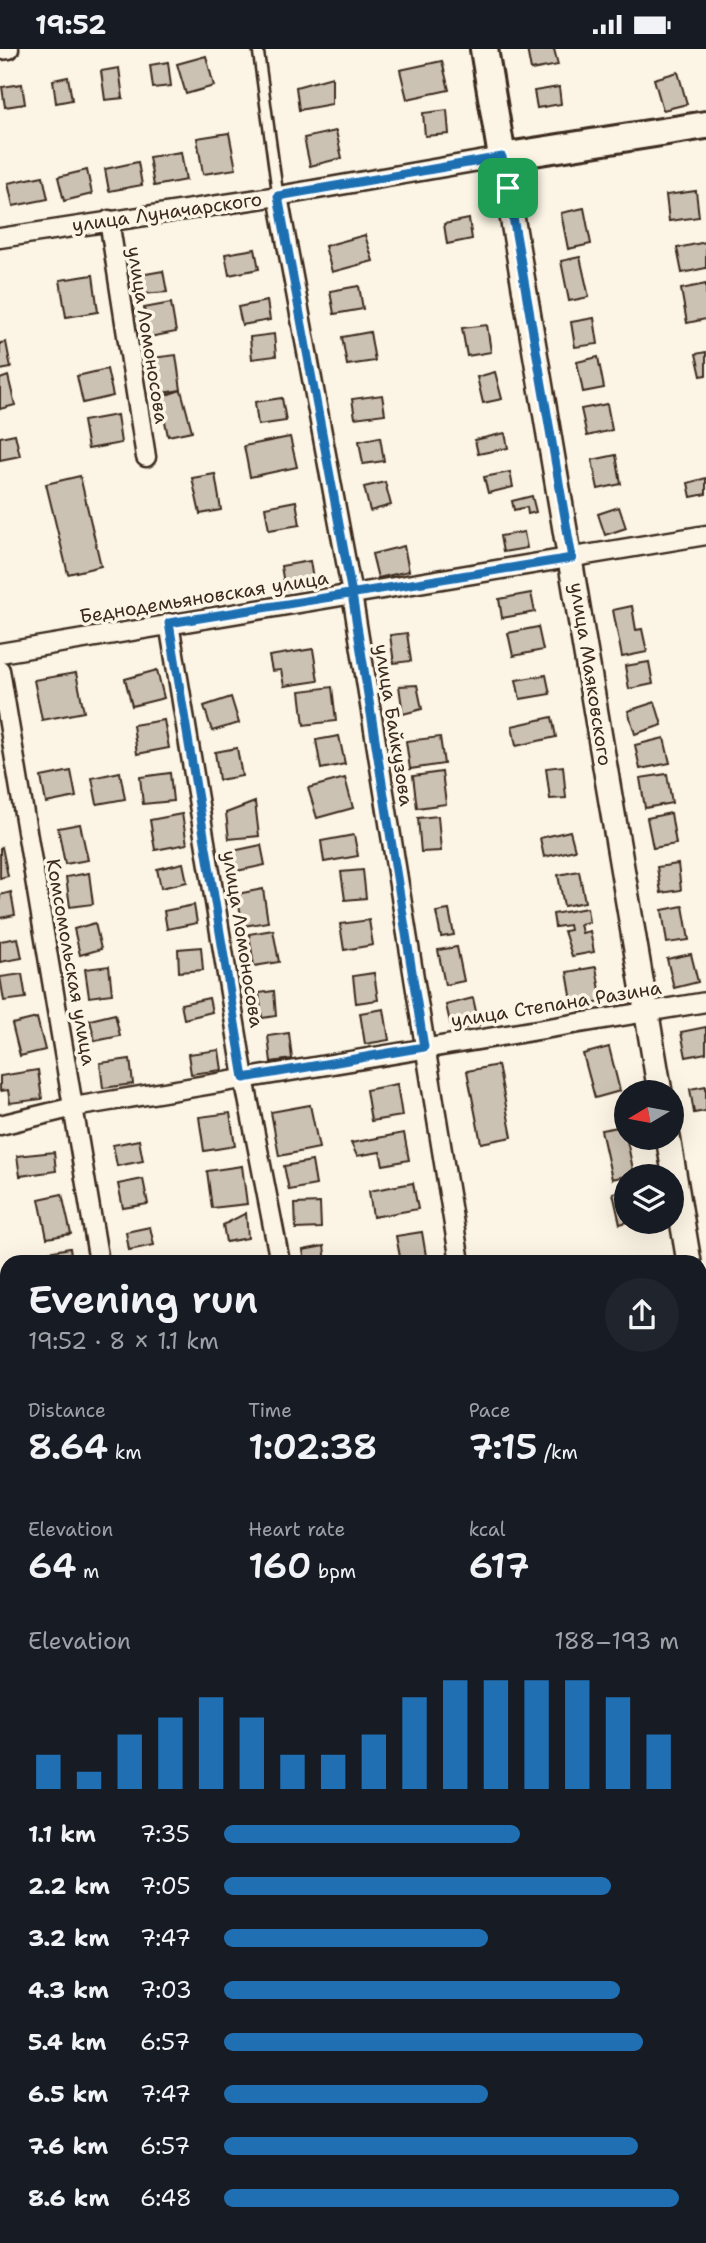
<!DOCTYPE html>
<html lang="en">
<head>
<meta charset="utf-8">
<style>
  body { margin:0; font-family:"Shantell Sans",sans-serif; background:#20242c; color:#f1f3f6; height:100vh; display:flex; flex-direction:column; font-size:26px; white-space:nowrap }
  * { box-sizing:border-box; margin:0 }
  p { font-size:23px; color:#9ea1a6 }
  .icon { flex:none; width:38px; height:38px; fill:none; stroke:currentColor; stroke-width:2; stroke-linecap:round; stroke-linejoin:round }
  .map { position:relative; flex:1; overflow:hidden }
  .panel { position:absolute; left:0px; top:1206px; width:707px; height:989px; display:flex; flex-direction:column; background:#171b24; border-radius:21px 21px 0 0; box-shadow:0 7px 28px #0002 }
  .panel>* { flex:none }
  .needle { width:46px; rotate:260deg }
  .tools { position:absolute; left:614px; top:1031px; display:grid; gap:14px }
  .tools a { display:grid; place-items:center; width:70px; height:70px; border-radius:50%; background:#171b24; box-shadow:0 7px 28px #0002; font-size:35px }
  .pin { position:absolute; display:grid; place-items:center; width:60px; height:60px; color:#fff; margin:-30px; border-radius:14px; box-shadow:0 4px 10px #0006 }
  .round { display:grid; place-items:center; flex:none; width:74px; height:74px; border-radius:37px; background:#20242c }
  .headline { display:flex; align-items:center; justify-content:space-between; height:119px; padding:0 28px }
  h1 { font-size:38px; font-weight:600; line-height:52px }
  .figures { display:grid; grid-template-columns:repeat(3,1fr); gap:10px; height:119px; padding:7px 28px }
  .figures div { display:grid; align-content:center }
  .figures b { font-size:35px; font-weight:600 }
  .figures small { font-size:19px; font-weight:400 }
  .figures p { font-size:19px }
  .chart { height:196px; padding:14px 28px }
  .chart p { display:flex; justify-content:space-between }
  .chart svg { width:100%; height:126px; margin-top:7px; stroke:#1f6fb2; stroke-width:6 }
  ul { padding:0 28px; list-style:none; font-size:23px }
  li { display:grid; grid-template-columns:112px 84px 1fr; align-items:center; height:52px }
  li i { height:18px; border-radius:9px; background:#1f6fb2 }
  .status { display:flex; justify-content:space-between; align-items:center; height:49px; padding:0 35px; background:#171b24; direction:ltr }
  .status svg { height:19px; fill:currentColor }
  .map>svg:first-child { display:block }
</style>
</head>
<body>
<div class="status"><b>19:52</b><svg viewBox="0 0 49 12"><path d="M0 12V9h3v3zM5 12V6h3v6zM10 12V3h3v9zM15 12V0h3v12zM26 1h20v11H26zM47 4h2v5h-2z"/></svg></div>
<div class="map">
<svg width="706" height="2194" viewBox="0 0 706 2194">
  <rect width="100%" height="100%" fill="#fcf5e5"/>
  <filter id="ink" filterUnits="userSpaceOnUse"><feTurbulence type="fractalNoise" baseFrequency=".0143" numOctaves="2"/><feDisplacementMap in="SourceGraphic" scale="14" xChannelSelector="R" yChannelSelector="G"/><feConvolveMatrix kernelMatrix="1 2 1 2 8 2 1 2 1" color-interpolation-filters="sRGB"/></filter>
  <g filter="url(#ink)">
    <path fill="#e0d8c8" stroke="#8e8173" stroke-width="2" d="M700 2179 706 2182V2194H452L454 2188H700Z"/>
    <g fill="#ccc2b3" stroke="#3b2a1e" stroke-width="2">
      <path d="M527 0H554L558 16 531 21Z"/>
      <path d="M206 7 214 37 186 45 177 15Z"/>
      <path d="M442 12 449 41 407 50 400 21Z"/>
      <path d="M168 13 171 37 153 39 150 16Z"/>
      <path d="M119 19 123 49 105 51 101 22Z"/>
      <path d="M678 23 687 55 663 61 654 30Z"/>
      <path d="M68 28 72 51 56 54 53 31Z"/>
      <path d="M332 28V55L299 61 296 38Z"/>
      <path d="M22 35 25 55 5 58 2 38Z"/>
      <path d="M559 38 561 55 537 59 534 42Z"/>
      <path d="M447 61 449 85 425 87 423 64Z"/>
      <path d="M336 82 342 109 310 117 304 89Z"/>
      <path d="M229 84 236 120 203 125 197 89Z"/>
      <path d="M181 103 186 131 154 137 149 108Z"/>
      <path d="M138 113 142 136 109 142 105 120Z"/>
      <path d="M87 121 92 145 64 152 58 128Z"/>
      <path d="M43 127 48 150 13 157 8 134Z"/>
      <path d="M696 142 699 168 669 172 666 146Z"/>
      <path d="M584 159 591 195 568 200 561 164Z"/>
      <path d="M469 170 472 190 447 195 444 175Z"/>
      <path d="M365 186 373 212 332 223 325 197Z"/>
      <path d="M706 193V219L682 224 677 199Z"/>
      <path d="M255 200 259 220 229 226 225 205Z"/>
      <path d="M580 208 589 248 569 252 561 212Z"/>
      <path d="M163 222 167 243 142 245 140 226Z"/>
      <path d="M93 226 98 263 66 268 60 231Z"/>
      <path d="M706 235V270L687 274 681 240Z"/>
      <path d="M359 237 363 260 334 265 330 242Z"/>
      <path d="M267 252 270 271 242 276 238 258Z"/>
      <path d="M171 254 176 283 149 288 144 259Z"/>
      <path d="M594 269 598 295 575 298 571 273Z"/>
      <path d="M487 276 491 303 467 307 462 279Z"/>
      <path d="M370 283 375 312 347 316 342 288Z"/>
      <path d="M274 285 276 307 252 310 250 288Z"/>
      <path d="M6 293 11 319 0 321V294Z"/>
      <path d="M706 303V326L701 327 696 305Z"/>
      <path d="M176 306 181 341 156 345 151 309Z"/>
      <path d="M598 308 604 339 583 343 577 313Z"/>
      <path d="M107 320 113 347 83 354 77 327Z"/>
      <path d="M495 323 502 350 483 354 477 328Z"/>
      <path d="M8 327 15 356 0 360V330Z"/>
      <path d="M181 341 192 382 168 387 160 348Z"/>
      <path d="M382 346 385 365 355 369 352 350Z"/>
      <path d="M282 349 286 372 258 376 255 353Z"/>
      <path d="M607 355 612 381 587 387 581 360Z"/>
      <path d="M117 366 121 394 88 400 83 372Z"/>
      <path d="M505 384 508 399 478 405 475 391Z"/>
      <path d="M15 385 20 407 0 411V388Z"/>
      <path d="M290 388 297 418 250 428 244 397Z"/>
      <path d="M380 388 384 412 363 415 359 392Z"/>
      <path d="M616 406 621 435 598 440 592 411Z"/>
      <path d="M510 423 513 438 488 444 484 428Z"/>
      <path d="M215 425 221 461 200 465 192 429Z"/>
      <path d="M80 427 101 517 68 525 46 435Z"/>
      <path d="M706 429V445L691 448 688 434Z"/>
      <path d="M385 433 391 456 370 462 364 438Z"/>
      <path d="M532 447 536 463 528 465 527 458 514 461 512 452Z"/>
      <path d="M296 452 300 476 269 481 265 458Z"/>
      <path d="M619 458 626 479 605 486 598 465Z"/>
      <path d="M524 483 527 499 503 503 500 487Z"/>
      <path d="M404 497 409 522 378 529 372 505Z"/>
      <path d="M310 512 314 537 285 541 281 517Z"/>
      <path d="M531 544 535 563 502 569 499 550Z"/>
      <path d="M632 557 636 581 642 580 647 603 622 608 613 561Z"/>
      <path d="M538 578 543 601 513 607 508 584Z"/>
      <path d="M407 584 411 612 394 614 390 586Z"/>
      <path d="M313 600 318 632 284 637 281 621 272 622 269 607Z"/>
      <path d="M649 613 653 635 629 640 625 617Z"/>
      <path d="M157 621 164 649 132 657 125 630Z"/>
      <path d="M76 624 84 663 42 671 34 631Z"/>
      <path d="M546 626 550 645 520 650 516 631Z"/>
      <path d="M417 636 422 660 403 665 399 637Z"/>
      <path d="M332 638 336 672 304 676 300 642Z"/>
      <path d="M231 648 239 674 212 682 204 657Z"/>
      <path d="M655 653 662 676 635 685 628 662Z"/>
      <path d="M552 668 556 688 516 697 512 677Z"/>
      <path d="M164 671 169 699 137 705 133 676Z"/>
      <path d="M339 687 345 715 321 720 316 691Z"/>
      <path d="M440 688 444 715 410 720 406 692Z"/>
      <path d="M664 689 670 714 640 720 635 696Z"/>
      <path d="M237 699 242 727 219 731 215 703Z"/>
      <path d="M563 717 566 749 550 750 546 719Z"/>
      <path d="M71 722 76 748 46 754 41 728Z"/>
      <path d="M120 723 125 750 97 755 92 729Z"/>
      <path d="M442 723 446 755 417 759 413 727Z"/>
      <path d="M170 724 173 752 143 755 140 728Z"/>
      <path d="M667 725 672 754 645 759 640 729Z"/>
      <path d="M345 729 353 759 317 769 308 739Z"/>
      <path d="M255 753 259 787 229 790 226 764Z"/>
      <path d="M671 764 676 795 653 799 647 769Z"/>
      <path d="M182 765 187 795 155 801 150 771Z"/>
      <path d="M438 767 441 802 421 803 418 769Z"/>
      <path d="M80 775 88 811 65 815 58 779Z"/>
      <path d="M570 782 575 801 544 808 540 789Z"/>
      <path d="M354 786 358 807 324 813 321 792Z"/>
      <path d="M261 796 265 816 232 823 228 803Z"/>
      <path d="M2 798 8 827 0 829V799Z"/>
      <path d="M183 814 187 833 161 839 157 820Z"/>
      <path d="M678 815 681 841 661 844 657 818Z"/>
      <path d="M363 821 366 849 345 851 341 823Z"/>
      <path d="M579 822 585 853 564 857 558 826Z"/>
      <path d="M89 824 93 855 70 858 66 828Z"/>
      <path d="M263 840 268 873 243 877 237 845Z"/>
      <path d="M11 843 15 866 0 869V846Z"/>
      <path d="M194 856 197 874 167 880 164 862Z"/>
      <path d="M683 857 689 891 667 894 662 861Z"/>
      <path d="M587 859 589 873 580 875 582 884 590 882 594 903 572 907 564 882 570 881 569 876 555 878 553 865Z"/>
      <path d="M449 861 454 886 441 888 436 863Z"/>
      <path d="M369 871 373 896 344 901 340 875Z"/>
      <path d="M95 874 101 900 80 906 74 880Z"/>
      <path d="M273 881 279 913 254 917 249 885Z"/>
      <path d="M18 889 22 909 0 913V892Z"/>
      <path d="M201 898 203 921 179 923 178 900Z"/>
      <path d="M457 898 464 932 445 936 438 901Z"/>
      <path d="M691 905 698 933 674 939 667 910Z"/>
      <path d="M109 917 112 945 89 948 85 920Z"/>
      <path d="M596 918 602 953 573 958 567 923Z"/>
      <path d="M374 924 378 951 356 954 353 927Z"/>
      <path d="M22 925 26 949 4 952 0 928Z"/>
      <path d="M274 942 276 967 262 969 259 944Z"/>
      <path d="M209 949 212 963 184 970 181 955Z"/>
      <path d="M473 949 479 976 452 982 446 956Z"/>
      <path d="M384 960 389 991 365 995 360 964Z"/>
      <path d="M115 965 120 987 95 992 90 971Z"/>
      <path d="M37 969 45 1001 20 1007 12 975Z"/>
      <path d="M706 978V1004L686 1008 681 983Z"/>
      <path d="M289 984 292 1010 271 1013 268 987Z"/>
      <path d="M609 998 620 1042 595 1049 583 1005Z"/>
      <path d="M219 1001 222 1021 191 1025 188 1005Z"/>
      <path d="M130 1010 133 1035 103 1039 100 1014Z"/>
      <path d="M498 1016 512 1088 481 1094 467 1022Z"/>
      <path d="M38 1021 42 1050 10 1054 8 1041 0 1042V1027Z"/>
      <path d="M397 1035 402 1067 371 1072 366 1041Z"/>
      <path d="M706 1037V1062L694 1064 690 1040Z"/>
      <path d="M310 1056 319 1099 279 1107 271 1063Z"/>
      <path d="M230 1064 235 1097 204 1102 199 1068Z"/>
      <path d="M624 1077 634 1125 612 1130 601 1081Z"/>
      <path d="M404 1084 409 1111 383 1116 380 1103 357 1107 351 1094Z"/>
      <path d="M139 1091 143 1112 117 1117 113 1096Z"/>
      <path d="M54 1103 56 1122 20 1127 17 1107Z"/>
      <path d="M312 1112 316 1136 289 1141 284 1117Z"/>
      <path d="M242 1117 247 1155 212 1159 207 1122Z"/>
      <path d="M143 1130 148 1155 123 1159 118 1135Z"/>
      <path d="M413 1134 418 1160 373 1168 369 1142Z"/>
      <path d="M626 1141V1172H631L620 1175 613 1144Z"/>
      <path d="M62 1145 71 1185 47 1189 39 1150Z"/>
      <path d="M320 1154 321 1179 296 1180 295 1155Z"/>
      <path d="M246 1164 248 1189 226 1193 223 1176Z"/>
      <path d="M150 1178 154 1196 129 1201 126 1183Z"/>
      <path d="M422 1183 427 1213H401L396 1187Z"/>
      <path d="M324 1197 326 1213H305L303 1201Z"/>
      <path d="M70 1199 72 1213H44L42 1204Z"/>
      <path d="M7 1442V1487L0 1488V1443Z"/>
      <path d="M7 1515V1546L0 1548V1516Z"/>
      <path d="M706 1622V1646L700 1648V1623Z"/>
      <path d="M706 1664V1693L701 1694 700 1665Z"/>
      <path d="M7 1900V1943L0 1945V1902Z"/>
      <path d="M7 1983V2032L0 2034V1984Z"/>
    </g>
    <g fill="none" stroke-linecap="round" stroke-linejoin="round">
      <g stroke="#3b2a1e" stroke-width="14">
        <path id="service" d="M258 0 278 147"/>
      </g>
      <g stroke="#3b2a1e" stroke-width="23">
        <g id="minor">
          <path d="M0 1 9 0"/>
          <path d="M278 147 352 545 460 1213"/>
          <path d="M109 171 146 408"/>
          <path d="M0 189 278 147 502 108"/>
          <path d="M169 574 244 1029 280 1213"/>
          <path d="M0 604 706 486"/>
          <path d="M0 621 99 1213"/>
          <path d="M0 1076 74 1058 706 953"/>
          <path d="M0 1776 7 1824"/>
        </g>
      </g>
      <g stroke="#3b2a1e" stroke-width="28">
        <g id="tertiary">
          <path d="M502 108 660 1043"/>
          <path d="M668 1088 689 1213"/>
          <path d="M700 1279 706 1318"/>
          <path d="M700 1443 706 1429"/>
          <path d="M0 1798 7 1795"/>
        </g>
      </g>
      <g stroke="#3b2a1e" stroke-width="32">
        <path id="secondary" d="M484 0 502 108 706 76"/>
      </g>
      <g stroke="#3b2a1e" stroke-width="2.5" stroke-dasharray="7 5" stroke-linecap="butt">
        <path d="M700 2145H706"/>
        <path d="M382 2188V2194"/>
        <path d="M613 2188 620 2194"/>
        <path d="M281 2194 299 2188"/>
        <path d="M343 2194 347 2188"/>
        <path d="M396 2194 399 2188"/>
      </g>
      <use href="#service" stroke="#fcf5e5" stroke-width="9"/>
      <use href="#minor" stroke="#fcf5e5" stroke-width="18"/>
      <use href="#tertiary" stroke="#fcf5e5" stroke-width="23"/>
      <use href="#secondary" stroke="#fcf5e5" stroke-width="26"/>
    </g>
  </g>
  <g fill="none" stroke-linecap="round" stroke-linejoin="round" filter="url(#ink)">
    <g stroke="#fff" stroke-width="14">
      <path id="route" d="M508 139 502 108 278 147 352 545 424 998 244 1029 169 574C304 552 438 531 572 509L508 139"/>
    </g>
    <use href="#route" stroke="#1f6fb2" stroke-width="9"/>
  </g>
  <g text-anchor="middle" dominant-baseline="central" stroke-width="7" stroke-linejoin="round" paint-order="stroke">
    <g font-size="19" fill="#3b2a1e" stroke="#fcf5e5">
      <text transform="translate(167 163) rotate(-8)">улица Луначарского</text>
      <text transform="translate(148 286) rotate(81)">улица Ломоносова</text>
      <text transform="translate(204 548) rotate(-9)">Беднодемьяновская улица</text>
      <text transform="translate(591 625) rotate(81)">улица Маяковского</text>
      <text transform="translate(394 676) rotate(81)">улица Байкузова</text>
      <text transform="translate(243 890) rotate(81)">улица Ломоносова</text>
      <text transform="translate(71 913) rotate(80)">Комсомольская улица</text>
      <text transform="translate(556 955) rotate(-9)">улица Степана Разина</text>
    </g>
  </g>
</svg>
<div class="tools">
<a><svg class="needle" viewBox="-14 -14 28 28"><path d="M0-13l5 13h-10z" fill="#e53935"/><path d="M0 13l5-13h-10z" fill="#9ea1a6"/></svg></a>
<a><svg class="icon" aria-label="layers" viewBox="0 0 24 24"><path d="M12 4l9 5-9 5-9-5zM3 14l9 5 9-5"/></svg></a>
</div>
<div class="pin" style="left:508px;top:139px;background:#1e9e55"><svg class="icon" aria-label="arrive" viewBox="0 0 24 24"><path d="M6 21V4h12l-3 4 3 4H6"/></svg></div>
<section class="panel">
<div class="headline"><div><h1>Evening run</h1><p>19:52 · 8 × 1.1 km</p></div><a class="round"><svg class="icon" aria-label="share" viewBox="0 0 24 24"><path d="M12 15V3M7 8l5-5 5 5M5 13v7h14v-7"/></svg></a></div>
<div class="figures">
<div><p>Distance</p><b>8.64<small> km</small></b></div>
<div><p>Time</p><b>1:02:38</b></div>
<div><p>Pace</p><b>7:15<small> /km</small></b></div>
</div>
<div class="figures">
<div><p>Elevation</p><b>64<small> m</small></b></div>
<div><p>Heart rate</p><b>160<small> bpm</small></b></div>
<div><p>kcal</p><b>617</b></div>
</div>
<div class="chart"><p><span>Elevation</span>188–193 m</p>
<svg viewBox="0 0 160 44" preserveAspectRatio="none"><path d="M5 44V32M15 44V38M25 44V25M35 44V19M45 44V12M55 44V19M65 44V32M75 44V32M85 44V25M95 44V12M105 44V6M115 44V6M125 44V6M135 44V6M145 44V12M155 44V25"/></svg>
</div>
<ul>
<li><b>1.1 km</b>7:35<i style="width:65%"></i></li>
<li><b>2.2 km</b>7:05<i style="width:85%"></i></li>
<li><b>3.2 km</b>7:47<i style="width:58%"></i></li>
<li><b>4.3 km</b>7:03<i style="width:87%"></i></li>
<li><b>5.4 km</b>6:57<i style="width:92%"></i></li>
<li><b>6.5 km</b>7:47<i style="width:58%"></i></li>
<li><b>7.6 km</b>6:57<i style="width:91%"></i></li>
<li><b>8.6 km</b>6:48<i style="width:100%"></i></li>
</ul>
</section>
</div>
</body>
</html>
